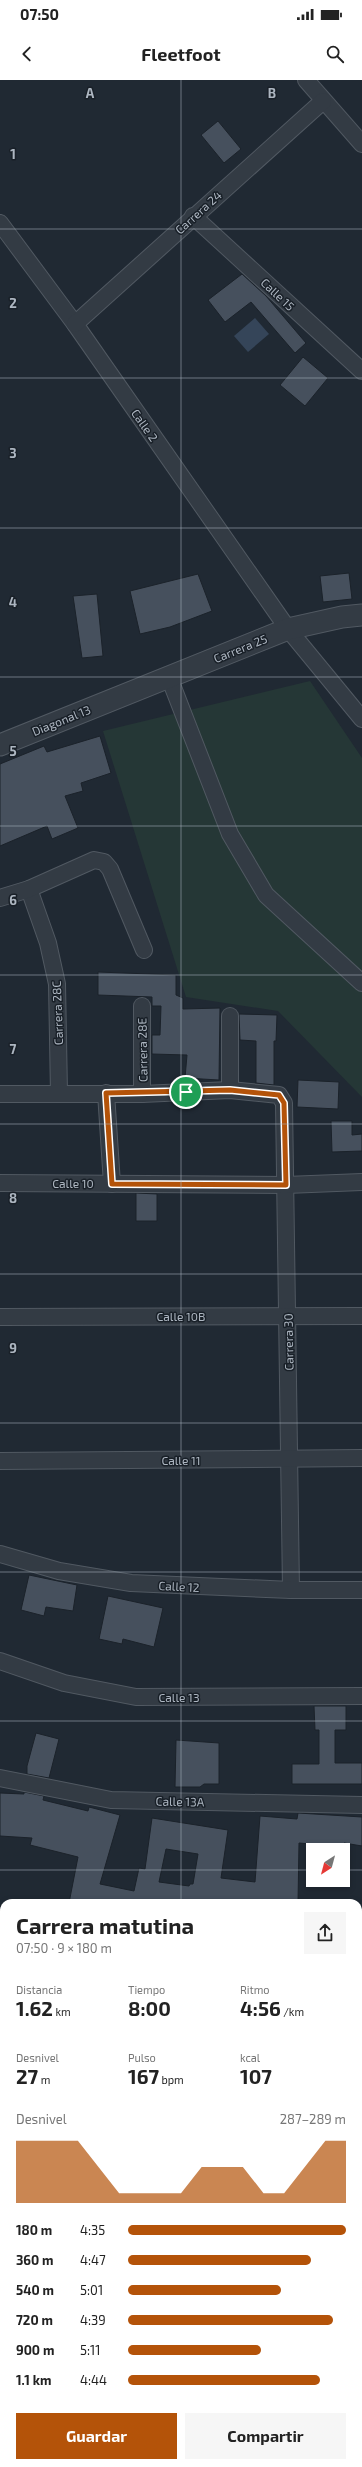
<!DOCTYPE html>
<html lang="es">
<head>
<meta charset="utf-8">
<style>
  body { margin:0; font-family:"Exo 2",sans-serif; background:#f6f6f6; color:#222; height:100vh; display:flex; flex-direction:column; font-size:15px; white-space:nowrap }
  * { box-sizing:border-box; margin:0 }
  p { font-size:13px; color:#767676 }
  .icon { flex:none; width:22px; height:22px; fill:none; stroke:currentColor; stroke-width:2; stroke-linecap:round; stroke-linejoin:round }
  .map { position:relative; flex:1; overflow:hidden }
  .side { position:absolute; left:0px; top:1819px; width:362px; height:568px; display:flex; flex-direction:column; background:#fff; border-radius:12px 12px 0 0; box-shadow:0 2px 6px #0003 }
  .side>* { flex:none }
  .needle { width:26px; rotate:216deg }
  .controls { position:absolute; left:306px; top:1763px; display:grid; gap:8px }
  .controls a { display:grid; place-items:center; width:44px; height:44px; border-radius:0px; background:#fff; box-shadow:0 2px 6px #0003; font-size:20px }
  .pin { position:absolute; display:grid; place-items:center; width:34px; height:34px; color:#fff; margin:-17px; border:2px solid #fff; border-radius:50%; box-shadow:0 1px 4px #0007 }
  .round { display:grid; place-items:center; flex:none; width:42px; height:42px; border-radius:0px; background:#f6f6f6 }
  .overview { display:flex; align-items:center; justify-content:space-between; height:68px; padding:0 16px }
  h1 { font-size:22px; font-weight:700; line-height:30px }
  .stats { display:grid; grid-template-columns:repeat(3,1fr); gap:6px; height:68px; padding:4px 16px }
  .stats div { display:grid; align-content:center }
  .stats b { font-size:20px; font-weight:700 }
  .stats small { font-size:11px; font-weight:400 }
  .stats p { font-size:11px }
  .chart { height:112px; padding:8px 16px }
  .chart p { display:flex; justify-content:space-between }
  .chart svg { width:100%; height:72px; margin-top:4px; fill:#b45309; opacity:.7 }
  .action { display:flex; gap:8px; margin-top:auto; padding:8px 16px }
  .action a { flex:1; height:46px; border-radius:0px; background:#b45309; color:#fff; font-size:16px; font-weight:700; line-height:46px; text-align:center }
  .action a+a { background:#f6f6f6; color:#222 }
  ul { padding:0 16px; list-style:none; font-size:13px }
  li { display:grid; grid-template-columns:64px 48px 1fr; align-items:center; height:30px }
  li i { height:10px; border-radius:5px; background:#b45309 }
  .status { display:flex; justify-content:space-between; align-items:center; height:28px; padding:0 20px; background:#fff; direction:ltr }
  .status svg { height:11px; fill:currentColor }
  header { display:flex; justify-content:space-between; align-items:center; height:52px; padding:0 16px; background:#fff; font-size:18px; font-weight:700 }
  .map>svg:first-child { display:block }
</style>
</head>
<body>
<div class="status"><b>07:50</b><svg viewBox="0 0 49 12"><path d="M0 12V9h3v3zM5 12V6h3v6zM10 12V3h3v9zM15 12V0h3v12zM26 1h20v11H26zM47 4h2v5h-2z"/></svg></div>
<header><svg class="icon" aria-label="back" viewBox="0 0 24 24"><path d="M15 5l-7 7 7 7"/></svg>Fleetfoot<svg class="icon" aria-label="search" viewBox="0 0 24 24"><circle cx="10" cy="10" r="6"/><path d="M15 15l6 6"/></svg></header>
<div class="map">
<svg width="362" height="2387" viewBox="0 0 362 2387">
  <rect width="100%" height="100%" fill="#202933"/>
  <path fill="#253736" d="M310 601 362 678V1017L278 931 186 917 103 651Z"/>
  <path fill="#354559" d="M255 238 269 254 248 272 234 256Z"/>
  <g fill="#46505d" stroke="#1b222a" fill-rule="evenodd">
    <path d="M218 41 241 69 224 83 201 55Z"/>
    <path d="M242 194 266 216 306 263 295 273 251 222 225 242 208 220Z"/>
    <path d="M303 277 328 298 305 326 280 305Z"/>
    <path d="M349 493 352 519 323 522 320 496Z"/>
    <path d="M198 494 212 531 170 547 140 554 130 511Z"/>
    <path d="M97 514 103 576 82 578 73 516Z"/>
    <path d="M100 656 111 693 81 703 83 711 65 716 78 748 52 759 47 746 0 766V684L44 666 47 672Z"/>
    <path d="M98 892 176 895V915L183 918V929L220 928 219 1000 185 998 187 975 152 974V955H160L161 926H152V917L98 915Z"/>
    <path d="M239 934 277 935 276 961H274V1005L256 1003V961L240 960Z"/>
    <path d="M298 1000 339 1002 338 1029 297 1027Z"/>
    <path d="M331 1041H352V1055L362 1054V1071L332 1072Z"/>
    <path d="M136 1113 157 1114V1141H136Z"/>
    <path d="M29 1495 77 1505 73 1531 46 1527 44 1536 21 1530Z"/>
    <path d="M108 1516 163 1528 154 1567 123 1559 122 1564 99 1559Z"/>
    <path d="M314 1626H346V1650H335V1683H362V1704H292V1684H319V1650H315Z"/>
    <path d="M36 1653 59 1659 49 1698 27 1694V1686Z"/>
    <path d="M176 1660 219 1663V1704H204L200 1707H175Z"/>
    <path d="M24 1712 44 1716 43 1720 88 1731 89 1727 120 1735 100 1804 134 1811 139 1788 145 1789 152 1738 228 1750 221 1798 255 1802 260 1736 297 1739 298 1733 362 1737V1766L344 1763V1767L299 1763 298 1823H69L78 1777 30 1765 32 1758 0 1756V1713L24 1714ZM166 1769 198 1774 193 1804H190L189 1806 159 1802Z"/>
  </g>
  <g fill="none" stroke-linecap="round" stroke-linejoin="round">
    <g stroke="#515962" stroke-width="18">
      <g id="minor">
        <path d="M306 0 362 64"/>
        <path d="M193 136 362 291"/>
        <path d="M0 143 75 244 288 549 362 639"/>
        <path d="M75 244 323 21"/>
        <path d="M169 597 230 754 266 815 362 903"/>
        <path d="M29 809 48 863 57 904 59 1013"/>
        <path d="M0 818 29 809 94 780 104 782 110 789 144 870"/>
        <path d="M142 926V1014"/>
        <path d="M230 936V1010"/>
        <path d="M106 1013 112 1104"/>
        <path d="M0 1014H142L230 1010 279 1015 284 1023 291 1510"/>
        <path d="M0 1103 286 1105 362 1102"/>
        <path d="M0 1237 362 1236"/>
        <path d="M0 1381 362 1378"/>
        <path d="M0 1474 59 1491 131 1503 291 1510H362"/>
        <path d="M0 1581 64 1603 136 1617 362 1616"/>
        <path d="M0 1698 111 1720 362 1725"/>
        <path d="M0 1836H4"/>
        <path d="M358 1856H362"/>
        <path d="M0 1977 4 1978"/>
        <path d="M358 2002H362"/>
        <path d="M0 2102 4 2103"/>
        <path d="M358 2132H362"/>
        <path d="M0 2240H4"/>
        <path d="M358 2258H362"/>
        <path d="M358 2346 362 2345"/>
        <path d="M0 2364 4 2363"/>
      </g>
    </g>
    <g stroke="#515962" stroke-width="23">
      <g id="tertiary">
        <path d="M0 665 288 549 342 537 362 535"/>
        <path d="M0 1887 4 1909"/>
        <path d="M48 2383 49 2387"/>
      </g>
    </g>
    <use href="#minor" stroke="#333b44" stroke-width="16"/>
    <use href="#tertiary" stroke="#333b44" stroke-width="21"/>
  </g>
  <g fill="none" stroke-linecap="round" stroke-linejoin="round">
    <g stroke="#fff" stroke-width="8">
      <path id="route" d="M230 1010 279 1015 284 1023 286 1105 112 1104 106 1013Z"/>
    </g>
    <use href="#route" stroke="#b45309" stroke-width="5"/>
  </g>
  <path fill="none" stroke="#adb6c1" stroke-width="1" stroke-opacity="0.55" d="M181 0V1823M0 149H362M0 298H362M0 448H362M0 597H362M0 746H362M0 895H362M0 1044H362M0 1194H362M0 1343H362M0 1492H362M0 1641H362M0 1790H313M343 1790H362M0 1939H4M358 1939H362M0 2089H4M358 2089H362M0 2238H4M358 2238H362M181 2383V2387"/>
  <g text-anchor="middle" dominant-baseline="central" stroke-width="3" stroke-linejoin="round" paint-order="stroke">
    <g font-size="12" fill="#adb6c1" stroke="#192028">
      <text transform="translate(198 132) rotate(-42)">Carrera 24</text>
      <text transform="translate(278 214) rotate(43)">Calle 15</text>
      <text transform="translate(145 345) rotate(55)">Calle 2</text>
      <text transform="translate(240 568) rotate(-22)">Carrera 25</text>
      <text transform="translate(61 640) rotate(-22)">Diagonal 13</text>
      <text transform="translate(57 933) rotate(-92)">Carrera 28C</text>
      <text transform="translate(142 970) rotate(-91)">Carrera 28E</text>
      <text x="73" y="1103">Calle 10</text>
      <text x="181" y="1236">Calle 10B</text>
      <text transform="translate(288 1262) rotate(-91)">Carrera 30</text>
      <text x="181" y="1380">Calle 11</text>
      <text transform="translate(179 1506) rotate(3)">Calle 12</text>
      <text x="179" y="1617">Calle 13</text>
      <text transform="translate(180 1721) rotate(1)">Calle 13A</text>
    </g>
  </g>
  <g font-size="13" text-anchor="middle" font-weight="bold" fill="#adb6c1" stroke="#192028" stroke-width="3" stroke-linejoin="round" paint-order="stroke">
    <text x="90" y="18">A</text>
    <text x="272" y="18">B</text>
    <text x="13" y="79">1</text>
    <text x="13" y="228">2</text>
    <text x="13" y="378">3</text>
    <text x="13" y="527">4</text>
    <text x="13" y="676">5</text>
    <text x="13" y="825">6</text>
    <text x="13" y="974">7</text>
    <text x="13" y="1123">8</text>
    <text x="13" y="1273">9</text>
  </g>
</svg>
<div class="controls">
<a><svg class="needle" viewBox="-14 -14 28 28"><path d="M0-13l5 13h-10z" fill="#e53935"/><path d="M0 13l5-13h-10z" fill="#767676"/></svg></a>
</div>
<div class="pin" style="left:186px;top:1012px;background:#1e9e55"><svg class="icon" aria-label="arrive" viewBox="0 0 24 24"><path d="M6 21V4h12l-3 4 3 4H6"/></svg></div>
<section class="side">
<div class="overview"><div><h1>Carrera matutina</h1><p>07:50 · 9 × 180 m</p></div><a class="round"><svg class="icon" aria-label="share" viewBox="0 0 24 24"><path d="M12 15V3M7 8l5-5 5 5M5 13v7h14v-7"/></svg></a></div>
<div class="stats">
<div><p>Distancia</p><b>1.62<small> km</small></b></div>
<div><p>Tiempo</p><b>8:00</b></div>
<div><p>Ritmo</p><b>4:56<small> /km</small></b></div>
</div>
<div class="stats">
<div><p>Desnivel</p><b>27<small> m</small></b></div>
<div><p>Pulso</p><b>167<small> bpm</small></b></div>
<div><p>kcal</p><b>107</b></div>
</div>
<div class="chart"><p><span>Desnivel</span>287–289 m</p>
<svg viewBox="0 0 160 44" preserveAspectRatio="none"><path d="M0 44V6L10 6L20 6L30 6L40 22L50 38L60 38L70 38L80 38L90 22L100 22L110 22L120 38L130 38L140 22L150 6L160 6V44z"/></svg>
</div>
<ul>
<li><b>180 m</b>4:35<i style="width:100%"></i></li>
<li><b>360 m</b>4:47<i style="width:84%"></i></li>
<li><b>540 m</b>5:01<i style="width:70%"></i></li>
<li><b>720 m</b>4:39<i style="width:94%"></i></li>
<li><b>900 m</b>5:11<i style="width:61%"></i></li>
<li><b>1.1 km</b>4:44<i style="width:88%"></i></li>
</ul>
<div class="action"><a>Guardar</a><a>Compartir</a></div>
</section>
</div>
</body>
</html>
